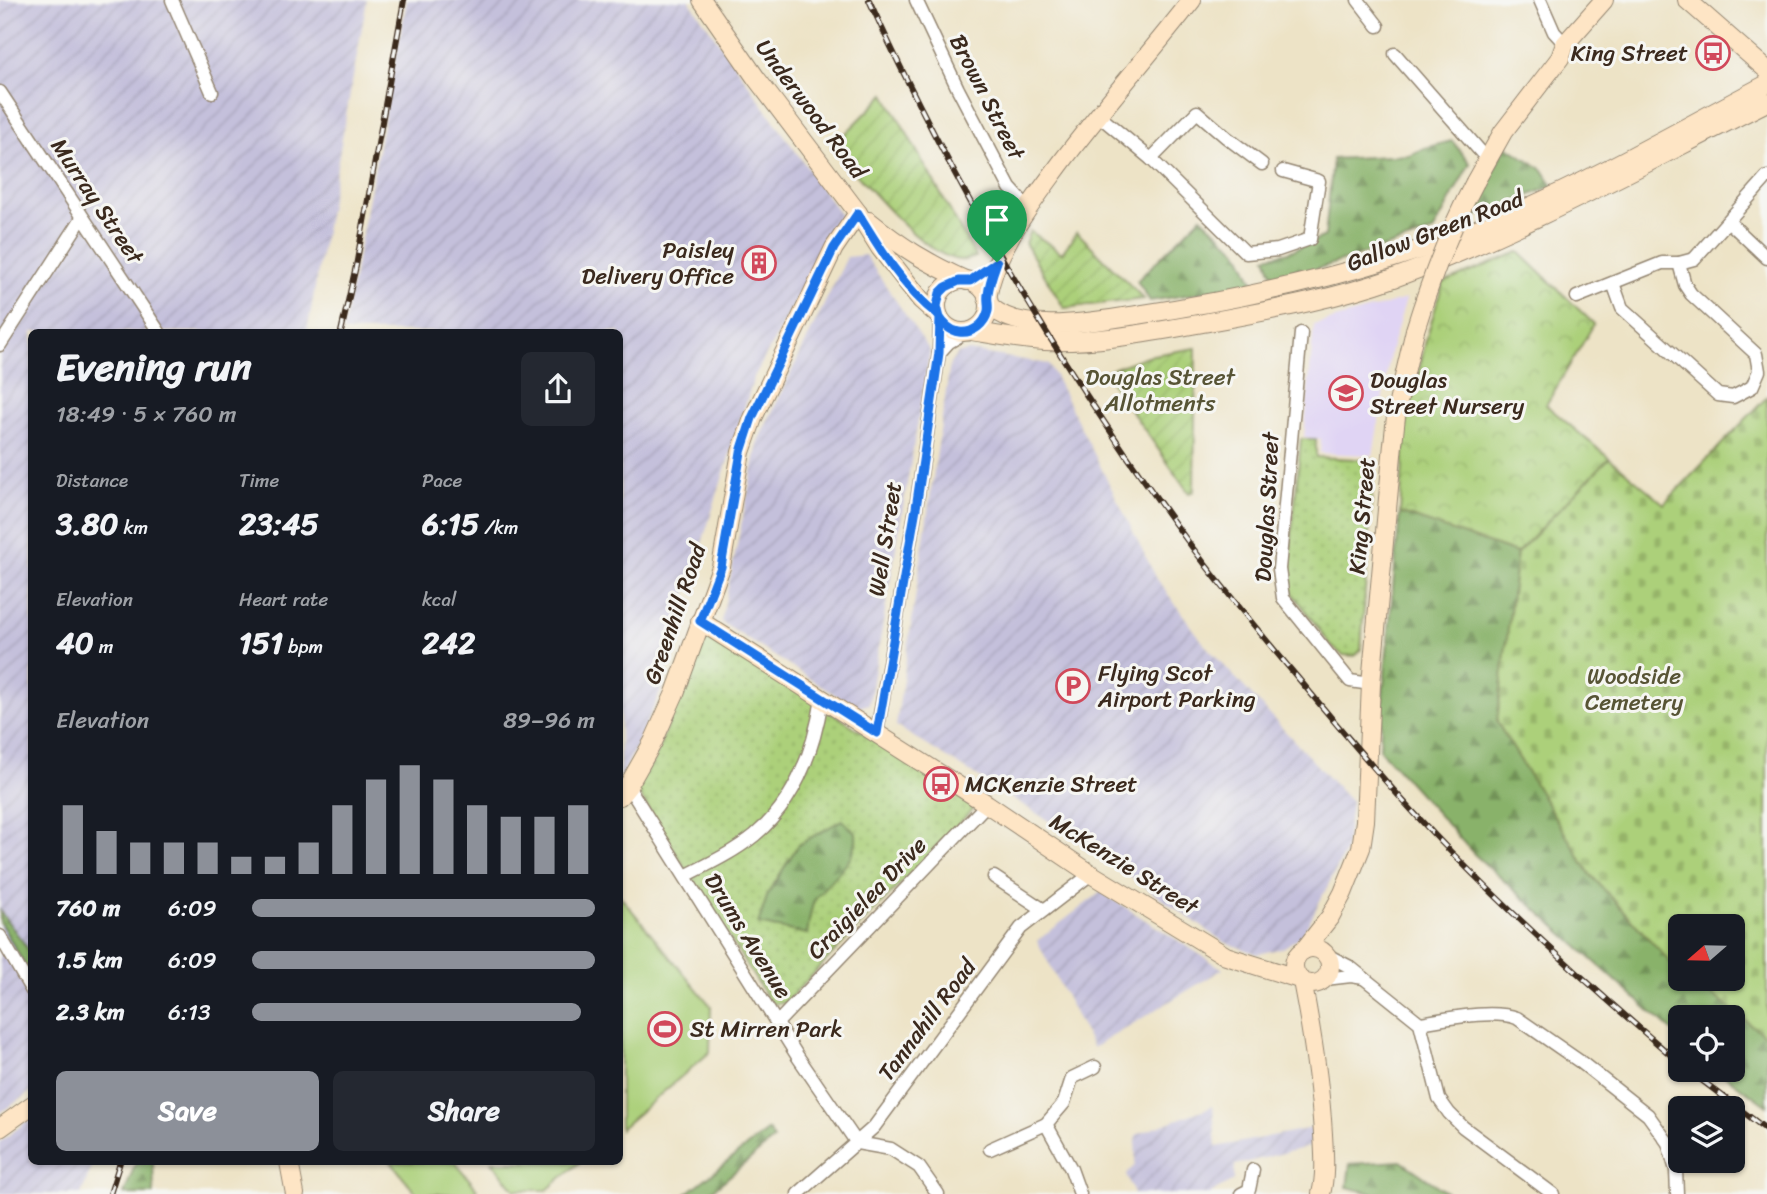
<!DOCTYPE html>
<html lang="en">
<head>
<meta charset="utf-8">
<style>
  body { margin:0; font-family:Sriracha,sans-serif; background:#242831; color:#f1f3f6; height:100vh; display:flex; flex-direction:column; font-size:26px; white-space:nowrap }
  * { box-sizing:border-box; margin:0 }
  p { font-size:23px; color:#9ea1a6 }
  .icon { flex:none; width:38px; height:38px; fill:none; stroke:currentColor; stroke-width:2; stroke-linecap:round; stroke-linejoin:round }
  .map { position:relative; flex:1; overflow:hidden }
  .panel { position:absolute; left:28px; top:329px; width:595px; height:836px; display:flex; flex-direction:column; background:#171b24; border-radius:10px; box-shadow:0 2px 5px #0004 }
  .panel>* { flex:none }
  .needle { width:46px; rotate:250deg }
  .fabs { position:absolute; left:1668px; top:914px; display:grid; gap:14px }
  .fabs a { display:grid; place-items:center; width:77px; height:77px; border-radius:10px; background:#171b24; box-shadow:0 2px 5px #0004; font-size:35px }
  .pin { position:absolute; display:grid; place-items:center; width:60px; height:60px; color:#fff; margin:-72px -30px; border-radius:50% 50% 50% 0; rotate:-45deg; box-shadow:0 0 7px #0007 }
  .pin .icon { rotate:45deg }
  .round { display:grid; place-items:center; flex:none; width:74px; height:74px; border-radius:10px; background:#242831 }
  .summary { display:flex; align-items:center; justify-content:space-between; height:119px; padding:0 28px }
  h1 { font-size:38px; font-weight:800; line-height:52px }
  .stats { display:grid; grid-template-columns:repeat(3,1fr); gap:10px; height:119px; padding:7px 28px }
  .stats div { display:grid; align-content:center }
  .stats b { font-size:30px; font-weight:800 }
  .stats small { font-size:19px; font-weight:400 }
  .stats p { font-size:19px }
  .chart { height:196px; padding:14px 28px }
  .chart p { display:flex; justify-content:space-between }
  .chart svg { width:100%; height:126px; margin-top:7px; stroke:#8c9099; stroke-width:6 }
  .button { display:flex; gap:14px; margin-top:auto; padding:14px 28px }
  .button a { flex:1; height:80px; border-radius:10px; background:#8c9099; color:#fff; font-size:28px; font-weight:800; line-height:80px; text-align:center }
  .button a+a { background:#242831; color:#f1f3f6 }
  ul { padding:0 28px; list-style:none; font-size:23px }
  li { display:grid; grid-template-columns:112px 84px 1fr; align-items:center; height:52px }
  li i { height:18px; border-radius:9px; background:#8c9099 }
  .map>svg:first-child { display:block }
</style>
</head>
<body>
<div class="map">
<svg width="1767" height="1194" viewBox="0 0 1767 1194">
  <defs>
    <pattern id="industrial-furrows" width="10" height="10" patternUnits="userSpaceOnUse" patternTransform="scale(1.75)"><rect width="10" height="10" fill="#c4c0db"/><path d="M-1 1l2-2M0 10L10 0M9 11l2-2" fill="none" stroke="#a9a5bc"/></pattern>
    <pattern id="grass-dots" width="8" height="8" patternUnits="userSpaceOnUse" patternTransform="scale(1.75)"><rect width="8" height="8" fill="#acd07a"/><path d="M2 2h.1M6 6h.1" fill="none" stroke="#95b369" stroke-width="1.8" stroke-linecap="round"/></pattern>
    <pattern id="forest-firs" width="22" height="20" patternUnits="userSpaceOnUse" patternTransform="scale(1.75)"><rect width="22" height="20" fill="#89b26a"/><path d="M5 1l3.5 6h-7zM16 11l3.5 6h-7z" fill="#719157"/></pattern>
    <pattern id="cemetery-stones" width="16" height="16" patternUnits="userSpaceOnUse" patternTransform="scale(1.75)"><rect width="16" height="16" fill="#acd07a"/><path d="M2 7V4a2 2 0 0 1 4 0v3zM10 15v-3a2 2 0 0 1 4 0v3z" fill="#95b369"/></pattern>
    <pattern id="park-crowns" width="20" height="18" patternUnits="userSpaceOnUse" patternTransform="scale(1.75)"><rect width="20" height="18" fill="#acd07a"/><path d="M2 6a3 3 0 1 1 6 0M12 15a3 3 0 1 1 6 0" fill="none" stroke="#95b369"/></pattern>
    <pattern id="garden-furrows" width="10" height="10" patternUnits="userSpaceOnUse" patternTransform="scale(1.75)"><rect width="10" height="10" fill="#acd07a"/><path d="M-1 1l2-2M0 10L10 0M9 11l2-2" fill="none" stroke="#95b369"/></pattern>
  </defs>
  <rect width="100%" height="100%" fill="#f6f6f2"/>
  <filter id="ink" filterUnits="userSpaceOnUse"><feTurbulence type="fractalNoise" baseFrequency=".0143" numOctaves="2"/><feDisplacementMap in="SourceGraphic" scale="14" xChannelSelector="R" yChannelSelector="G"/><feConvolveMatrix kernelMatrix="1 2 1 2 8 2 1 2 1" color-interpolation-filters="sRGB"/></filter>
  <filter id="wash" filterUnits="userSpaceOnUse"><feTurbulence type="fractalNoise" baseFrequency=".00686" numOctaves="4" result="noise"/><feDisplacementMap in="SourceGraphic" scale="28" xChannelSelector="R" yChannelSelector="G"/><feGaussianBlur stdDeviation="1.57" result="paint"/><feColorMatrix in="noise" values="0 0 0 0 0 0 0 0 0 0 0 0 0 0 0 0 0 1.4 0 .05"/><feComposite in="paint" operator="in"/></filter>
  <g filter="url(#wash)">
    <rect width="100%" height="100%" fill="#ede3c6"/>
    <path fill="#e0d4f4" d="M1406 299 1391 349 1373 455 1320 453 1321 439 1304 437 1314 325Z"/>
    <g fill="url(#industrial-furrows)">
      <path d="M0 0H367L307 332H32V1091L0 1113Z"/>
      <path d="M407 0H689L842 217 754 377 679 617 664 684 620 781V332H343Z"/>
      <path d="M865 255 930 351 869 704 856 708 721 622 759 439 847 257Z"/>
      <path d="M969 351 1049 364 1157 579 1205 645 1351 802 1345 852 1303 934 1283 948 1257 954 1224 942 1060 828 896 726 950 364 957 354Z"/>
      <path d="M1101 892 1223 969 1093 1048 1037 941Z"/>
      <path d="M1213 1106 1216 1147 1312 1128V1146L1235 1165 1234 1180 1210 1194H1134L1126 1175 1135 1165 1136 1135Z"/>
      <path d="M31 1118 32 1162H94L81 1194H0V1142Z"/>
    </g>
    <g fill="url(#grass-dots)" stroke="#747d4c" stroke-width="2">
      <path d="M1301 439H1316V457L1374 460 1361 650 1355 656 1343 655 1332 647 1291 591 1288 574Z"/>
      <path d="M704 630 976 806 785 1003 771 1004 634 786 654 761Z"/>
    </g>
    <g fill="url(#forest-firs)" stroke="#626e44" stroke-width="2">
      <path d="M1452 141 1470 163 1433 232 1275 282 1266 257 1289 252 1325 236 1333 159 1409 155 1425 148Z"/>
      <path d="M1505 145 1543 170 1553 186 1474 217Z"/>
      <path d="M1201 217 1239 252 1254 284 1150 301 1137 281Z"/>
      <path d="M1400 513 1517 553 1497 722 1590 874 1671 963 1680 970V978H1691L1767 1037V1106L1716 1069H1732V1017H1680V1038L1474 854 1380 750 1382 705Z"/>
      <path d="M842 820 856 833C859 864 828 877 814 901 810 910 809 924 807 934L758 924 768 894 798 845Z"/>
      <path d="M0 911 31 953V976L0 922Z"/>
      <path d="M768 1130 774 1139 708 1194H686Z"/>
      <path d="M1401 1161 1449 1194H1374L1347 1187 1350 1164Z"/>
      <path d="M136 1162H153L154 1194H124Z"/>
    </g>
    <path fill="url(#cemetery-stones)" stroke="#747d4c" stroke-width="2" d="M1767 397V1037L1691 978H1732V926H1680V970L1671 963 1590 874 1497 722 1517 553 1609 458 1664 504Z"/>
    <path fill="url(#park-crowns)" stroke="#747d4c" stroke-width="2" d="M1519 252 1594 324 1546 405 1609 458 1517 553 1400 513 1405 430 1427 336 1443 283Z"/>
    <g fill="url(#garden-furrows)" stroke="#747d4c" stroke-width="2">
      <path d="M885 94 976 257C972 258 965 261 961 260 923 258 858 175 832 147Z"/>
      <path d="M1030 231 1062 253 1077 232 1144 299 1064 308 1025 243Z"/>
      <path d="M1196 348 1194 491 1189 493 1104 372 1147 356Z"/>
    </g>
    <g fill="#acd07a" stroke="#747d4c" stroke-width="2">
      <path d="M620 896 711 1006 710 1052 620 1129Z"/>
      <path d="M391 1162H455L477 1189 470 1194H417Z"/>
      <path d="M492 1162H580L547 1190H515Z"/>
    </g>
  </g>
  <g filter="url(#ink)">
    <g fill="none" stroke-linecap="round" stroke-linejoin="round">
      <g stroke="#948672" stroke-width="15">
        <g id="street">
          <path d="M172 0 212 92"/>
          <path d="M916 0 958 89 1010 188 1028 208"/>
          <path d="M1358 0 1378 26"/>
          <path d="M1540 0 1554 32 1565 44"/>
          <path d="M1395 54 1487 159"/>
          <path d="M0 92 159 332"/>
          <path d="M1098 115 1151 159 1246 253 1278 250 1310 239 1319 181 1283 171"/>
          <path d="M1151 159 1197 112 1226 137 1262 164"/>
          <path d="M1729 222 1767 258"/>
          <path d="M1613 283 1622 308 1718 395 1733 397 1752 387 1759 371 1756 354 1691 294 1685 285 1679 263"/>
          <path d="M1577 297 1662 263H1679L1694 259 1767 177"/>
          <path d="M1301 333 1279 569 1283 598 1350 681 1371 684"/>
          <path d="M0 345 82 218"/>
          <path d="M939 353 949 342 966 332"/>
          <path d="M877 732 916 508 939 353 940 318"/>
          <path d="M628 786 798 1057 857 1143"/>
          <path d="M685 876C709 864 734 852 755 835 796 801 814 750 822 699"/>
          <path d="M994 877 1044 910"/>
          <path d="M0 936 32 991"/>
          <path d="M1327 955 1350 967 1420 1023 1439 1099 1449 1113 1463 1127 1553 1194"/>
          <path d="M1325 979 1351 976 1364 978"/>
          <path d="M778 1022 987 804"/>
          <path d="M1420 1023C1447 1019 1491 1009 1517 1018L1582 1063 1648 1115 1668 1143 1676 1170 1677 1194"/>
          <path d="M1046 1124 1064 1103 1072 1078 1095 1067"/>
          <path d="M857 1143 891 1149 919 1167 938 1194"/>
          <path d="M990 1149 1046 1124 1071 1169 1080 1194"/>
          <path d="M798 1194 874 1127 1021 928 1091 874"/>
          <path d="M1241 1194 1249 1190 1253 1170"/>
        </g>
      </g>
      <g stroke="#948672" stroke-width="20">
        <g id="secondary">
          <path d="M702 0 756 78 858 213 880 248 921 300 938 315"/>
          <path d="M1687 0 1767 70"/>
          <path d="M1475 182 1503 132 1560 58 1565 44 1604 0"/>
          <path d="M869 221C901 247 929 264 967 281"/>
          <circle cx="963" cy="306" r="26"/>
          <path d="M987 298C996 247 1031 204 1061 163 1103 107 1149 55 1192 0"/>
          <path d="M989 305C1021 337 1095 321 1137 315 1266 295 1393 266 1513 214 1601 176 1683 128 1767 84"/>
          <path d="M972 331C996 335 1021 340 1045 341 1099 343 1151 332 1203 323 1267 311 1332 300 1394 278 1524 231 1644 163 1767 102"/>
          <path d="M700 621 987 804 1091 874 1226 956 1299 979"/>
          <path d="M620 796 628 786 653 742 675 693 721 567 741 452 753 418 834 248 858 213"/>
          <circle cx="1312" cy="966" r="18"/>
          <path d="M1304 950 1330 917 1343 893 1361 848 1365 821 1371 684 1393 444 1397 407 1415 330"/>
          <path d="M1302 981C1312 1032 1320 1082 1323 1134 1324 1154 1326 1174 1321 1194"/>
          <path d="M0 1128 32 1105"/>
          <path d="M289 1162 295 1194"/>
        </g>
      </g>
      <use href="#street" stroke="#fff" stroke-width="12"/>
      <use href="#secondary" stroke="#fee5c5" stroke-width="18"/>
      <g stroke="#3b2a1e" stroke-width="6">
        <g id="rail">
          <path d="M869 0C957 193 1066 377 1192 547 1227 594 1265 639 1303 684 1351 742 1399 799 1451 852 1524 926 1601 996 1680 1063"/>
          <path d="M341 332 356 266 404 0"/>
          <path d="M1687 1069 1767 1130"/>
          <path d="M110 1194 120 1162"/>
        </g>
      </g>
      <use href="#rail" stroke="#f6f6f2" stroke-width="3.5" stroke-dasharray="10" stroke-linecap="butt"/>
      <g stroke="#948672" stroke-width="20" stroke-linecap="butt">
        <path id="secondary-bridge" d="M1415 330C1431 278 1450 229 1475 182"/>
      </g>
      <use href="#secondary-bridge" stroke="#fee5c5" stroke-width="18"/>
    </g>
  </g>
  <g fill="none" stroke-linecap="round" stroke-linejoin="round" filter="url(#ink)">
    <g stroke="#fff" stroke-width="14">
      <path id="route" d="M997 262 970 281H959L946 287 940 293 937 306 940 318 939 353 916 508 877 733 700 621 721 567 741 452 752 418 834 248 858 213C880 249 904 289 938 315 943 323 949 331 959 332 973 334 985 324 988 311 989 305 987 300 988 295 989 283 993 273 997 262"/>
    </g>
    <use href="#route" stroke="#1a73e8" stroke-width="9"/>
  </g>
  <defs>
    <g id="bus-ring" transform="scale(1.75)"><circle r="9.5" fill="#f6f6f2" stroke="#d1495b" stroke-width="1.5"/><path d="M-5-6H5V4H4V6H2V4H-2V6H-4V4H-5ZM-3.5-4V0h7V-4ZM-3.5 1.2v1.5H-2V1.2ZM2 1.2v1.5H3.5V1.2Z" fill="#d1495b"/></g>
    <g id="building-ring" transform="scale(1.75)"><circle r="9.5" fill="#f6f6f2" stroke="#d1495b" stroke-width="1.5"/><path d="M-4-6H4V6H1V3H-1V6H-4ZM-2.5-4.3h1.7v1.8h-1.7ZM.8-4.3h1.7v1.8H.8ZM-2.5-1h1.7V.8h-1.7ZM.8-1h1.7V.8H.8Z" fill="#d1495b"/></g>
    <g id="school-ring" transform="scale(1.75)"><circle r="9.5" fill="#f6f6f2" stroke="#d1495b" stroke-width="1.5"/><path d="M0-5L7-2L0 1L-7-2ZM-4 1L0 2.5L4 1V4Q0 6-4 4Z" fill="#d1495b"/></g>
    <g id="parking-ring" transform="scale(1.75)"><circle r="9.5" fill="#f6f6f2" stroke="#d1495b" stroke-width="1.5"/><path d="M-3.5-5.5H1a3.5 3.5 0 0 1 0 7H-1V5.5H-3.5ZM-1-3.4V-.6H.8a1.4 1.4 0 0 0 0-2.8Z" fill="#d1495b"/></g>
    <g id="stadium-ring" transform="scale(1.75)"><circle r="9.5" fill="#f6f6f2" stroke="#d1495b" stroke-width="1.5"/><path d="M0-5a6.5 5 0 1 0 0 10a6.5 5 0 1 0 0-10ZM-3.5-1.8h7v3.6h-7Z" fill="#d1495b"/></g>
  </defs>
  <g fill-rule="evenodd">
    <use href="#bus-ring" x="1713" y="53"/>
    <use href="#building-ring" x="759" y="263"/>
    <use href="#school-ring" x="1346" y="393"/>
    <use href="#parking-ring" x="1073" y="686"/>
    <use href="#bus-ring" x="941" y="784"/>
    <use href="#stadium-ring" x="665" y="1029"/>
  </g>
  <g text-anchor="middle" dominant-baseline="central" stroke-width="6" stroke-linejoin="round" paint-order="stroke">
    <g font-size="23" fill="#3b2a1e" stroke="#f6f6f2" text-anchor="start">
      <text x="1688" y="53" text-anchor="end">King Street</text>
      <text x="734" y="250" text-anchor="end">Paisley<tspan x="734" dy="26">Delivery Office</tspan></text>
      <text x="1370" y="380">Douglas<tspan x="1370" dy="26">Street Nursery</tspan></text>
      <text x="1098" y="673">Flying Scot<tspan x="1098" dy="26">Airport Parking</tspan></text>
      <text x="965" y="784">MCKenzie Street</text>
      <text x="690" y="1029">St Mirren Park</text>
    </g>
    <g font-size="23" fill="#3b2a1e" stroke="#f6f6f2">
      <text transform="translate(987 97) rotate(63)">Brown Street</text>
      <text transform="translate(811 109) rotate(53)">Underwood Road</text>
      <text transform="translate(97 201) rotate(56)">Murray Street</text>
      <text transform="translate(1435 231) rotate(-21)">Gallow Green Road</text>
      <text transform="translate(1267 507) rotate(-87)">Douglas Street</text>
      <text transform="translate(1362 516) rotate(-85)">King Street</text>
      <text transform="translate(885 539) rotate(-81)">Well Street</text>
      <text transform="translate(675 614) rotate(-71)">Greenhill Road</text>
      <text transform="translate(1124 864) rotate(32)">McKenzie Street</text>
      <text transform="translate(867 898) rotate(-46)">Craigielea Drive</text>
      <text transform="translate(748 936) rotate(58)">Drums Avenue</text>
      <text transform="translate(927 1020) rotate(-53)">Tannahill Road</text>
    </g>
    <g font-size="23" fill="#575435" stroke="#f6f6f2">
      <text x="1160" y="377">Douglas Street<tspan x="1160" dy="26">Allotments</tspan></text>
      <text x="1634" y="676">Woodside<tspan x="1634" dy="26">Cemetery</tspan></text>
    </g>
  </g>
</svg>
<div class="fabs">
<a><svg class="needle" viewBox="-14 -14 28 28"><path d="M0-13l5 13h-10z" fill="#e53935"/><path d="M0 13l5-13h-10z" fill="#9ea1a6"/></svg></a>
<a><svg class="icon" aria-label="locate" viewBox="0 0 24 24"><circle cx="12" cy="12" r="6"/><path d="M12 2v4M12 18v4M2 12h4M18 12h4"/></svg></a>
<a><svg class="icon" aria-label="layers" viewBox="0 0 24 24"><path d="M12 4l9 5-9 5-9-5zM3 14l9 5 9-5"/></svg></a>
</div>
<div class="pin" style="left:997px;top:262px;background:#1e9e55"><svg class="icon" aria-label="arrive" viewBox="0 0 24 24"><path d="M6 21V4h12l-3 4 3 4H6"/></svg></div>
<section class="panel">
<div class="summary"><div><h1>Evening run</h1><p>18:49 · 5 × 760 m</p></div><a class="round"><svg class="icon" aria-label="share" viewBox="0 0 24 24"><path d="M12 15V3M7 8l5-5 5 5M5 13v7h14v-7"/></svg></a></div>
<div class="stats">
<div><p>Distance</p><b>3.80<small> km</small></b></div>
<div><p>Time</p><b>23:45</b></div>
<div><p>Pace</p><b>6:15<small> /km</small></b></div>
</div>
<div class="stats">
<div><p>Elevation</p><b>40<small> m</small></b></div>
<div><p>Heart rate</p><b>151<small> bpm</small></b></div>
<div><p>kcal</p><b>242</b></div>
</div>
<div class="chart"><p><span>Elevation</span>89–96 m</p>
<svg viewBox="0 0 160 44" preserveAspectRatio="none"><path d="M5 44V20M15 44V29M25 44V33M35 44V33M45 44V33M55 44V38M65 44V38M75 44V33M85 44V20M95 44V11M105 44V6M115 44V11M125 44V20M135 44V24M145 44V24M155 44V20"/></svg>
</div>
<ul>
<li><b>760 m</b>6:09<i style="width:100%"></i></li>
<li><b>1.5 km</b>6:09<i style="width:100%"></i></li>
<li><b>2.3 km</b>6:13<i style="width:96%"></i></li>
</ul>
<div class="button"><a>Save</a><a>Share</a></div>
</section>
</div>
</body>
</html>
